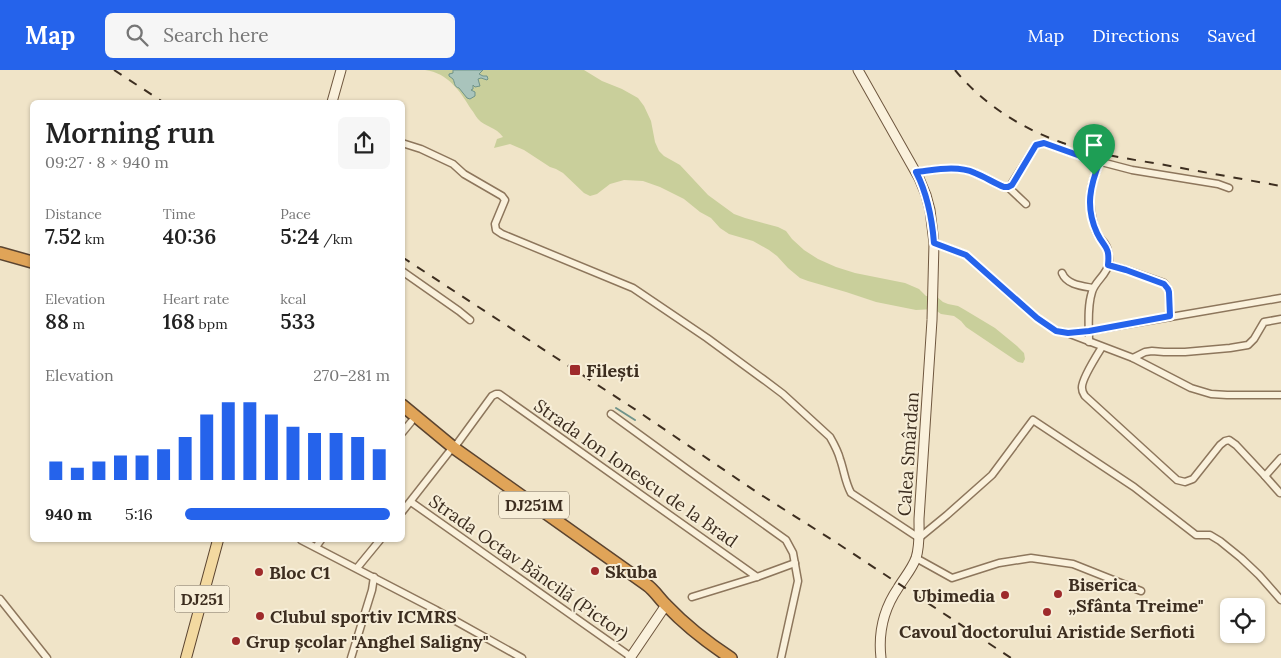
<!DOCTYPE html>
<html lang="en">
<head>
<meta charset="utf-8">
<style>
  body { margin:0; font-family:Lora,serif; background:#f6f6f6; color:#222; height:100vh; display:flex; flex-direction:column; font-size:19px; white-space:nowrap }
  * { box-sizing:border-box; margin:0 }
  p { font-size:16px; color:#767676 }
  .icon { flex:none; width:28px; height:28px; fill:none; stroke:currentColor; stroke-width:2; stroke-linecap:round; stroke-linejoin:round }
  .map { position:relative; flex:1; overflow:hidden }
  .drawer { position:absolute; left:30px; top:30px; width:375px; height:442px; display:flex; flex-direction:column; background:#fff; border-radius:8px; box-shadow:0 1px 4px #0004 }
  .drawer>* { flex:none }
  .controls { position:absolute; left:1220px; top:528px; display:grid; gap:10px }
  .controls a { display:grid; place-items:center; width:45px; height:45px; border-radius:8px; background:#fff; box-shadow:0 1px 4px #0004; font-size:25px }
  .pin { position:absolute; display:grid; place-items:center; width:42px; height:42px; color:#fff; margin:-51px -21px; border-radius:50% 50% 50% 0; rotate:-45deg; box-shadow:0 0 5px #0007 }
  .pin .icon { rotate:45deg }
  .round { display:grid; place-items:center; flex:none; width:52px; height:52px; border-radius:8px; background:#f6f6f6 }
  .summary { display:flex; align-items:center; justify-content:space-between; height:85px; padding:0 15px }
  h1 { font-size:28px; font-weight:600; line-height:38px }
  .figures { display:grid; grid-template-columns:repeat(3,1fr); gap:8px; height:85px; padding:5px 15px }
  .figures div { display:grid; align-content:center }
  .figures b { font-size:21px; font-weight:600 }
  .figures small { font-size:14px; font-weight:400 }
  .figures p { font-size:14px }
  .chart { height:140px; padding:10px 15px }
  .chart p { display:flex; justify-content:space-between }
  .chart svg { width:100%; height:90px; margin-top:5px; stroke:#2563eb; stroke-width:6 }
  ul { padding:0 15px; list-style:none; font-size:16px }
  li { display:grid; grid-template-columns:80px 60px 1fr; align-items:center; height:38px }
  li i { height:12px; border-radius:6px; background:#2563eb }
  header { display:flex; align-items:center; gap:30px; box-sizing:border-box; height:70px; padding:0 25px; background:#2563eb; color:#fff }
  header strong { font-size:24px }
  nav { display:flex; gap:28px; margin-inline-start:auto; font-size:18px }
  .search { width:350px; height:45px; background:#f6f6f6; display:flex; align-items:center; gap:12px; box-sizing:border-box; padding:0 18px; border-radius:8px; color:#767676; font-size:19px }
  .map>svg:first-child { display:block }
</style>
</head>
<body>
<header>
<strong>Map</strong>
<div class="search"><svg class="icon" aria-label="search" viewBox="0 0 24 24"><circle cx="10" cy="10" r="6"/><path d="M15 15l6 6"/></svg>Search here</div>
<nav><a>Map</a><a>Directions</a><a>Saved</a></nav>
</header>
<div class="map">
<svg width="1281" height="588" viewBox="0 0 1281 588">
  <rect width="100%" height="100%" fill="#f0e4c8"/>
  <path fill="#c9cf9b" d="M425 0H584L602 11 622 19 638 28 644 36 651 51 655 72 659 81 664 86 680 95 708 125 734 144 745 148 778 157 786 161 792 169 804 180 818 189 836 197 855 203 905 213 919 219 926 226H936L943 232 948 234 958 236 965 240 995 258 1017 276 1024 283 1025 289 1023 293 1018 292 966 257 961 251 954 246 941 244 934 239 916 240 876 232 846 222 808 211 800 208 788 198 777 186 769 180 753 171 729 164 720 158 711 148 700 142 684 129 660 117 643 111 624 110 610 114 597 124 590 126 584 123 563 103 556 99 550 97 524 80 510 74 494 78 497 69 503 67C496 57 485 57 478 49 475 46 474 42 471 39 460 21 448 3 425 0Z"/>
  <path fill="#a9c4bc" stroke="#6f938a" d="M453 0H483L479 4 483 6H487L488 9 487 10 481 8 478 9 480 16 475 17 473 15V19L471 20 475 22V26L470 29 467 28 459 18C454 17 455 13 453 9L449 6V4L453 3Z"/>
  <g fill="none" stroke-linecap="round" stroke-linejoin="round">
    <path stroke="#6f938a" stroke-width="2" d="M616 338 635 350"/>
    <g stroke="#8d765c" stroke-width="9">
      <g id="street">
        <path d="M402 73 421 79 453 94 464 104 502 126 505 130 495 154 496 160 502 164 633 218 707 268 763 309 783 324 830 367C834 374 838 381 840 389 844 400 845 412 851 423L919 468 947 445 992 405 1033 350 1134 417 1196 465H1210L1220 471 1241 488 1259 505 1281 530"/>
        <path d="M916 102C935 100 957 95 975 103 985 107 994 113 1004 117H1008L1011 115 1036 75 1044 73 1086 88 1132 100 1218 114 1229 118"/>
        <path d="M1008 117 1026 134"/>
        <path d="M934 173 966 185 1037 248 1056 261 1069 263 1089 261 1281 228"/>
        <path d="M1108 195 1127 200 1164 213 1168 219 1169 222 1170 247"/>
        <path d="M402 201 459 241 470 250"/>
        <path d="M1062 203C1067 215 1082 216 1093 218"/>
        <path d="M1070 264 1133 288 1191 318 1211 324 1227 325H1281"/>
        <path d="M1089 272C1089 256 1087 237 1092 222 1095 211 1107 205 1109 193 1109 187 1109 179 1105 174 1103 171 1100 169 1098 165 1095 161 1094 156 1093 151 1087 127 1091 114 1100 91"/>
        <path d="M1102 277C1097 285 1081 310 1082 318 1082 322 1083 323 1085 326L1177 410 1185 412 1193 409 1220 375 1225 371 1229 370 1236 375 1265 406 1281 388"/>
        <path d="M1133 288 1145 282 1152 281 1164 282H1185L1230 278 1248 275 1254 269 1264 252 1281 249"/>
        <path d="M611 344 688 400 786 470 793 483 798 511 781 588"/>
        <path d="M402 363 411 352"/>
        <path d="M454 378 492 326 496 324H499L757 507"/>
        <path d="M1265 406 1280 423"/>
        <path d="M411 432 631 587"/>
        <path d="M402 442 449 382"/>
        <path d="M301 470 436 540 522 588"/>
        <path d="M316 477 321 470"/>
        <path d="M916 488 952 508 999 493 1031 488 1073 494 1141 521"/>
        <path d="M357 498 380 470"/>
        <path d="M692 527 757 507 795 493"/>
        <path d="M0 529 47 588"/>
        <path d="M351 588 372 520 374 507"/>
      </g>
    </g>
    <g stroke="#6f573f" stroke-width="11">
      <g id="secondary">
        <path d="M858 0 919 108 926 125 930 140 934 173 932 250 919 449C919 462 920 476 916 488 912 499 904 508 898 518 883 540 878 562 881 588"/>
        <path d="M332 32 341 0"/>
        <path d="M630 588 666 535"/>
      </g>
    </g>
    <g stroke="#5b4430" stroke-width="12">
      <path id="primary" d="M186 588 218 470"/>
    </g>
    <g stroke="#5b4430" stroke-width="14">
      <g id="highway">
        <path d="M0 183 32 192"/>
        <path d="M402 335 454 378 647 515C654 520 659 528 666 535 685 555 708 573 731 588"/>
      </g>
    </g>
    <use href="#street" stroke="#faf1dc" stroke-width="6"/>
    <use href="#secondary" stroke="#faf1dc" stroke-width="9"/>
    <use href="#primary" stroke="#f3d9a0" stroke-width="10"/>
    <use href="#highway" stroke="#e0a458" stroke-width="11"/>
    <g stroke="#3d2e20" stroke-width="2" stroke-dasharray="9 9" stroke-linecap="butt">
      <path d="M114 0 163 32"/>
      <path d="M955 0C986 38 1032 65 1079 78 1107 86 1136 90 1165 95 1203 102 1242 109 1281 116"/>
      <path d="M402 187 636 340 755 421 837 473 1011 588"/>
    </g>
  </g>
  <g fill="none" stroke-linecap="round" stroke-linejoin="round">
    <g stroke="#fff" stroke-width="10">
      <path id="route" d="M1044 73 1086 88 1100 91C1090 116 1085 137 1097 163 1104 178 1110 175 1108 195L1126 200 1164 214 1168 219 1169 222 1170 246 1089 261 1068 263 1056 261 1037 248 966 185 934 173C932 148 928 125 916 102 935 100 957 95 975 103 985 107 994 113 1004 117H1008L1012 115 1036 75Z"/>
    </g>
    <use href="#route" stroke="#2563eb" stroke-width="6"/>
  </g>
  <g fill="#9e2a2b" stroke="#f7eed8" stroke-width="2">
    <rect x="569" y="294" width="12" height="12" rx="2.5"/>
    <circle cx="595" cy="501" r="5"/>
    <circle cx="259" cy="502" r="5"/>
    <circle cx="1058" cy="524" r="5"/>
    <circle cx="1005" cy="525" r="5"/>
    <circle cx="1047" cy="542" r="5"/>
    <circle cx="260" cy="546" r="5"/>
    <circle cx="236" cy="571" r="5"/>
  </g>
  <g text-anchor="middle" dominant-baseline="central" stroke-width="4" stroke-linejoin="round" paint-order="stroke">
    <g fill="#f7eed8" stroke="#756857" stroke-width="1">
      <rect x="499" y="421.5" width="70" height="27" rx="4"/>
      <rect x="174.5" y="515.5" width="55" height="27" rx="4"/>
    </g>
    <g font-size="16" font-weight="bold" fill="#3d2e20">
      <text x="534" y="435">DJ251M</text>
      <text x="202" y="529">DJ251</text>
    </g>
    <g font-size="18" font-weight="bold" fill="#3d2e20" stroke="#f7eed8" text-anchor="start">
      <text x="586" y="300">Filești</text>
      <text x="605" y="501">Skuba</text>
      <text x="269" y="502">Bloc C1</text>
      <text x="1068" y="514">Biserica<tspan x="1068" dy="21">„Sfânta Treime"</tspan></text>
      <text x="995" y="525" text-anchor="end">Ubimedia</text>
      <text x="270" y="546">Clubul sportiv ICMRS</text>
      <text x="1047" y="561" text-anchor="middle">Cavoul doctorului Aristide Serfioti</text>
      <text x="246" y="571">Grup școlar "Anghel Saligny"</text>
    </g>
    <g font-size="18" fill="#3d2e20" stroke="#f7eed8">
      <text transform="translate(908 384) rotate(-86)">Calea Smârdan</text>
      <text transform="translate(636 403) rotate(35)">Strada Ion Ionescu de la Brad</text>
      <text transform="translate(529 497) rotate(35)">Strada Octav Băncilă (Pictor)</text>
    </g>
  </g>
</svg>
<div class="controls">
<a><svg class="icon" aria-label="locate" viewBox="0 0 24 24"><circle cx="12" cy="12" r="6"/><path d="M12 2v4M12 18v4M2 12h4M18 12h4"/></svg></a>
</div>
<div class="pin" style="left:1094px;top:105px;background:#1e9e55"><svg class="icon" aria-label="arrive" viewBox="0 0 24 24"><path d="M6 21V4h12l-3 4 3 4H6"/></svg></div>
<section class="drawer">
<div class="summary"><div><h1>Morning run</h1><p>09:27 · 8 × 940 m</p></div><a class="round"><svg class="icon" aria-label="share" viewBox="0 0 24 24"><path d="M12 15V3M7 8l5-5 5 5M5 13v7h14v-7"/></svg></a></div>
<div class="figures">
<div><p>Distance</p><b>7.52<small> km</small></b></div>
<div><p>Time</p><b>40:36</b></div>
<div><p>Pace</p><b>5:24<small> /km</small></b></div>
</div>
<div class="figures">
<div><p>Elevation</p><b>88<small> m</small></b></div>
<div><p>Heart rate</p><b>168<small> bpm</small></b></div>
<div><p>kcal</p><b>533</b></div>
</div>
<div class="chart"><p><span>Elevation</span>270–281 m</p>
<svg viewBox="0 0 160 44" preserveAspectRatio="none"><path d="M5 44V35M15 44V38M25 44V35M35 44V32M45 44V32M55 44V29M65 44V23M75 44V12M85 44V6M95 44V6M105 44V12M115 44V18M125 44V21M135 44V21M145 44V23M155 44V29"/></svg>
</div>
<ul>
<li><b>940 m</b>5:16<i style="width:100%"></i></li>
</ul>
</section>
</div>
</body>
</html>
